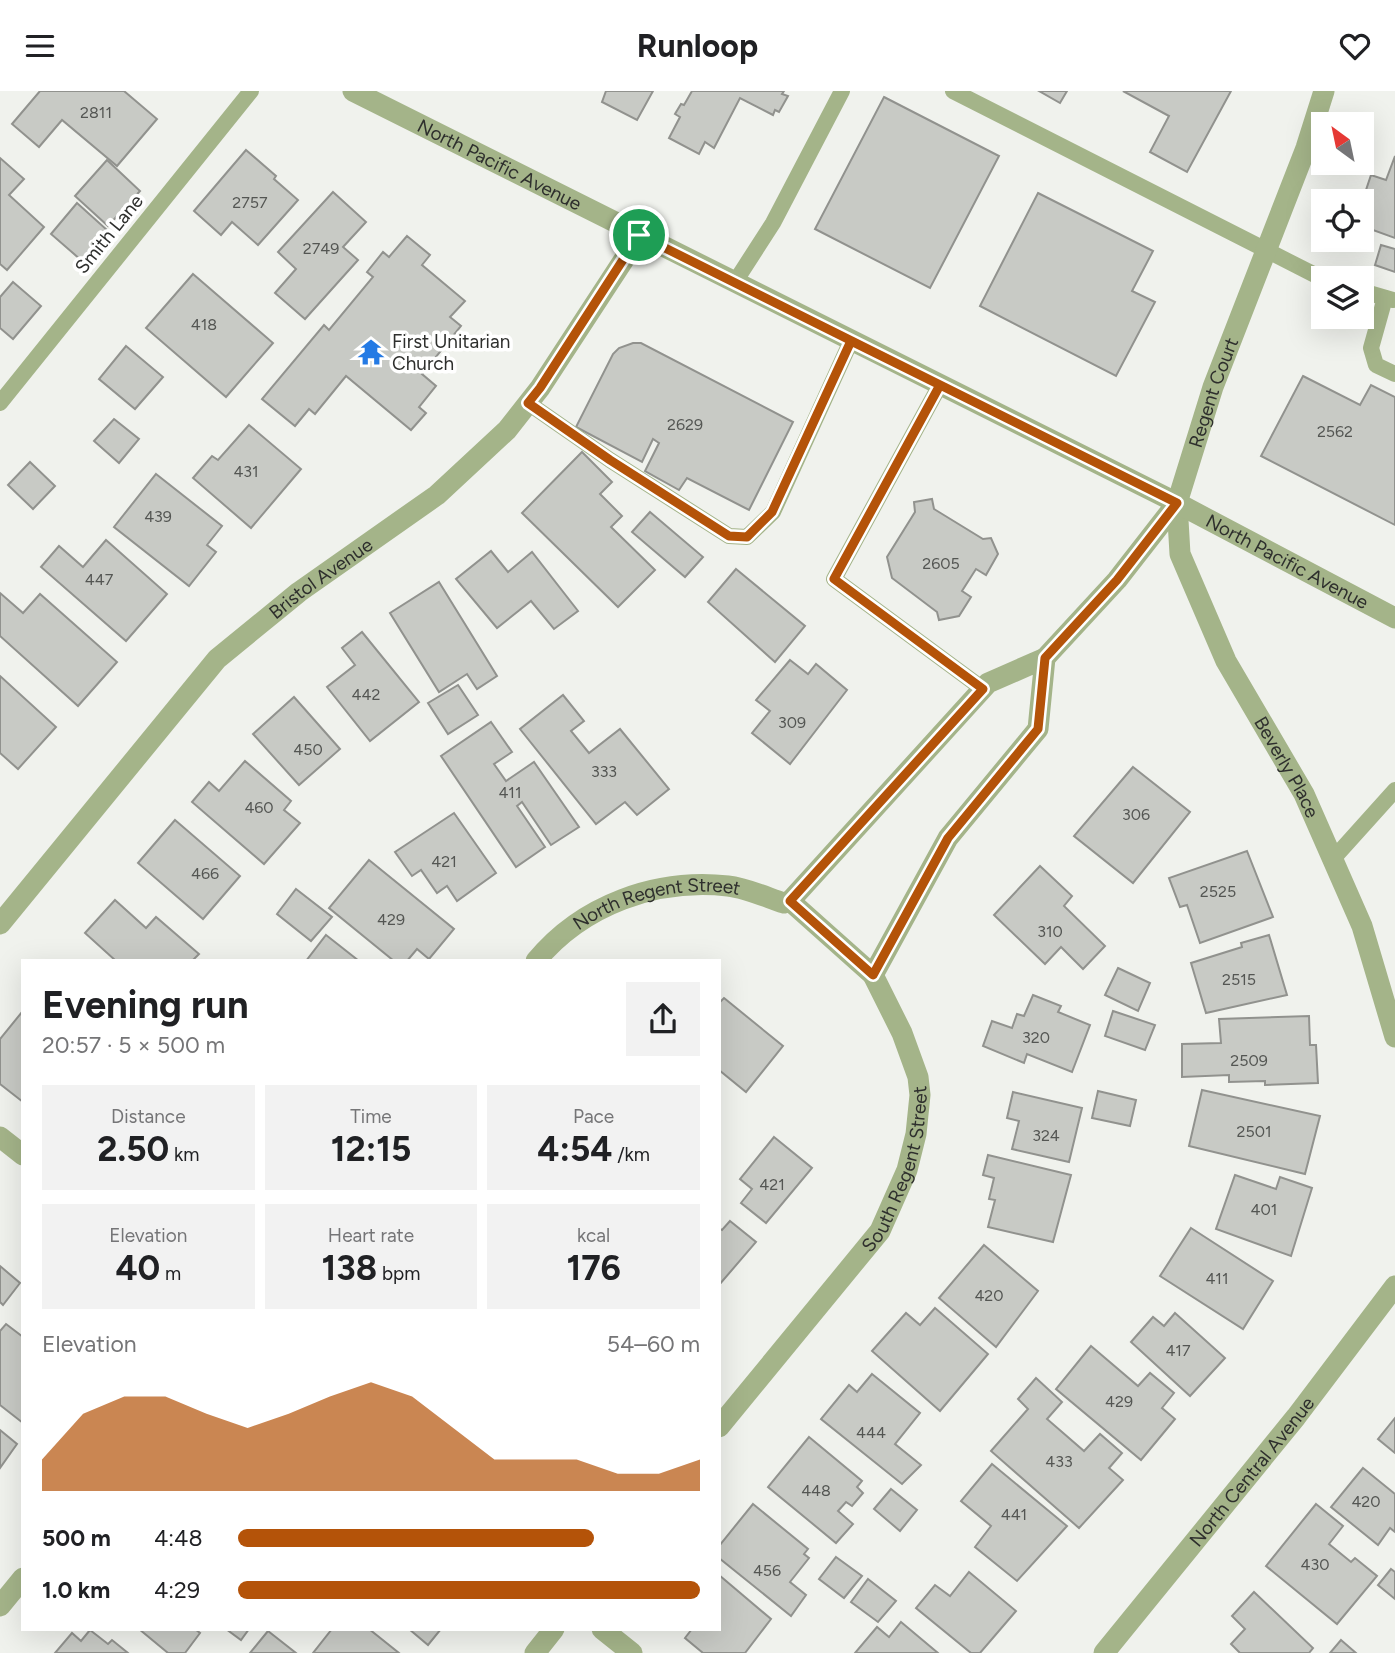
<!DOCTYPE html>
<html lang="en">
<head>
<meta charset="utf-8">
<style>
  body { margin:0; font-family:Figtree,sans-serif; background:#f2f2f2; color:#202124; height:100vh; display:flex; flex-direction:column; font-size:26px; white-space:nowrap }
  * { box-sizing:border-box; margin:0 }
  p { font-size:23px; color:#757577 }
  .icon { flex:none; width:38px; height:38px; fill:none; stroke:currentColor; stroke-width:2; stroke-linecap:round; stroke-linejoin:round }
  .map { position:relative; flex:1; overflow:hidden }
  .side { position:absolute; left:21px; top:868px; width:700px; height:672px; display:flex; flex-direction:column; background:#fff; border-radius:0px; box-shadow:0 7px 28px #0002 }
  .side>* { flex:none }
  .needle { width:46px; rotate:327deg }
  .controls { position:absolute; left:1311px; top:21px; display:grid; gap:14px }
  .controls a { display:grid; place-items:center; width:63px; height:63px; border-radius:0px; background:#fff; box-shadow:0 7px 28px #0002; font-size:35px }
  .pin { position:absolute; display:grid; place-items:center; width:60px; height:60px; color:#fff; margin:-30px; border:4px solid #fff; border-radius:50%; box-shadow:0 2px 7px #0007 }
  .round { display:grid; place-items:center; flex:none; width:74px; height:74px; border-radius:0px; background:#f2f2f2 }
  .head { display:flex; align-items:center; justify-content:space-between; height:119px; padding:0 21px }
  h1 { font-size:38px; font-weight:700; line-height:52px }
  .metrics { display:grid; grid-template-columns:repeat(3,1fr); gap:10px; height:119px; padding:7px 21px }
  .metrics div { display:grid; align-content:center; border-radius:0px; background:#f2f2f2; text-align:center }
  .metrics b { font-size:35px; font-weight:700 }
  .metrics small { font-size:19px; font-weight:400 }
  .metrics p { font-size:19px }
  .chart { height:196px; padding:14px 21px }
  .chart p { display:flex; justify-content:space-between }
  .chart svg { width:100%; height:126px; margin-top:7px; fill:#b45309; opacity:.7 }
  ul { padding:0 21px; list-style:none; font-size:23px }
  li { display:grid; grid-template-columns:112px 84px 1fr; align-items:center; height:52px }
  li i { height:18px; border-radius:9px; background:#b45309 }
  header { display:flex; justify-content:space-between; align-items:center; height:91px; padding:0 21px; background:#fff; font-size:32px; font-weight:700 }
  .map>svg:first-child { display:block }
</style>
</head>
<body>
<header><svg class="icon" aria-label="menu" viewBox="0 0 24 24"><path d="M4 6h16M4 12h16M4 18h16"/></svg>Runloop<svg class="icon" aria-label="heart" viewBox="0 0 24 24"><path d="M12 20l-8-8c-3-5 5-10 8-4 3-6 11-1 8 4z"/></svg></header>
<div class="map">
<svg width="1395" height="1562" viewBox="0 0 1395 1562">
  <rect width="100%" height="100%" fill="#f0f2ed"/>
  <g fill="#c8cac5" stroke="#91928e" stroke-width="2">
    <path d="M40 0H124L157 28 117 75 62 29 39 56 12 33Z"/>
    <path d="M606 0H653L637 29 602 11Z"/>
    <path d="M692 0H784L782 3 788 5 779 21 775 19 773 24 740 7 714 57 705 51 699 63 669 47 680 26 675 23 681 13 684 14Z"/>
    <path d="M1039 0H1067L1060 12Z"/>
    <path d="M1123 0H1231L1187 81 1150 61 1169 25Z"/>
    <path d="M884 6 999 65 930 197 815 138Z"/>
    <path d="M246 59 276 85 274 88 298 109 258 154 232 131 221 144 194 120Z"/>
    <path d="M1395 65V147L1362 135V111L1371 84 1386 89Z"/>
    <path d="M0 67 24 88 9 104 44 136 7 179 0 173Z"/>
    <path d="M107 69 140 100 108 135 75 105Z"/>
    <path d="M333 101 366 131 343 156 358 169 305 228 275 202 296 178 278 161Z"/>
    <path d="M1038 102 1153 160 1132 200 1155 211 1116 285 980 215Z"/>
    <path d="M77 112 107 139 81 169 51 143Z"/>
    <path d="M407 145 430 164 422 174 465 210 450 226 461 235 422 283 436 295 419 316 426 322 411 339 346 285 315 323 309 318 295 335 262 308 324 234 329 239 373 186 367 181 383 161 389 166Z"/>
    <path d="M1381 154 1395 158V181L1375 174Z"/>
    <path d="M193 183 273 252 226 306 146 237Z"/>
    <path d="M13 191 41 215 13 248 0 237V206Z"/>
    <path d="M633 252H641L793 331 749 419 687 387 679 399 645 380 659 352 653 348 642 371 576 336 613 263 619 257Z"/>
    <path d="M126 255 163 286 135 318 99 288Z"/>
    <path d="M1303 285 1360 314 1371 294 1395 306V434L1261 365Z"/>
    <path d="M114 328 139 348 119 372 94 350Z"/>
    <path d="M249 334 301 378 251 437 193 387 212 365 218 369Z"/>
    <path d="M582 361 612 391 600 403 622 425 611 436 655 479 618 516 522 422Z"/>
    <path d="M30 371 55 395 33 418 8 394Z"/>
    <path d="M156 383 222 435 207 454 216 461 189 495 114 436Z"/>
    <path d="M932 408 934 418 983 448 991 447 998 463 986 484 976 478 962 500 971 506 959 525 939 529 937 521 892 487 887 466 915 421 914 411Z"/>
    <path d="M650 421 703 466 685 486 632 441Z"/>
    <path d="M106 449 167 503 126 550 41 476 59 455 83 476Z"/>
    <path d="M491 460 508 481 532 461 578 520 554 538 531 510 497 537 456 488Z"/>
    <path d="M736 478 805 535 775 571 708 511Z"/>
    <path d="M439 491 497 585 477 598 467 583 439 601 390 522Z"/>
    <path d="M0 502 23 522 40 503 117 571 78 615 0 545Z"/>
    <path d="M362 541 419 611 370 650 327 596 355 574 342 557Z"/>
    <path d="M790 569 808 583 816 573 847 599 790 673 752 642 770 620 756 609Z"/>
    <path d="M0 585 56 636 18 678 0 662Z"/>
    <path d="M458 594 478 624 448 643 428 612Z"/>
    <path d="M563 604 584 630 571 640 589 662 620 638 669 698 637 724 625 711 596 733 520 638Z"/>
    <path d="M294 606 340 658 299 694 253 643Z"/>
    <path d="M491 631 512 661 494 673 506 690 534 671 579 736 551 754 522 711 517 715 545 756 516 776 441 665Z"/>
    <path d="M245 670 291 710 284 719 300 732 264 773 192 711 209 691 219 700Z"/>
    <path d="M1133 676 1190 721 1133 792 1074 745Z"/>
    <path d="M454 722 496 782 457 810 447 795 437 802 421 779 412 785 395 761Z"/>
    <path d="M175 729 240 785 203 828 138 772Z"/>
    <path d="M1247 760 1273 826 1200 852 1187 814 1180 816 1169 787Z"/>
    <path d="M369 769 454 838 429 868 417 858 407 870H394L329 817Z"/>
    <path d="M1040 775 1072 805 1064 815 1105 855 1083 878 1061 856 1045 873 994 824Z"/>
    <path d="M296 798 332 826 311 850 277 823Z"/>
    <path d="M115 809 146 837 156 826 199 863 192 870H116L85 842Z"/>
    <path d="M326 844 359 870H306Z"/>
    <path d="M1269 844 1287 904 1206 922 1191 872 1242 856 1241 852Z"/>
    <path d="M1118 877 1150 892 1138 920 1105 904Z"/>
    <path d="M1033 904 1061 915 1058 921 1090 934 1072 981 1027 963 1024 972 983 955 992 930 1012 937 1017 923 1024 925Z"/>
    <path d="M724 907 783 955 746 1001 719 979V912Z"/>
    <path d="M1113 920 1155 934 1145 959 1105 945Z"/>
    <path d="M22 921 23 922V1011L0 993V948Z"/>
    <path d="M1309 925 1310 954H1316L1318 992 1265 994V990L1229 991V984L1182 986V953L1221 952 1219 928Z"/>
    <path d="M1202 999 1320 1025 1305 1083 1189 1055Z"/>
    <path d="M1098 1000 1136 1009 1130 1035 1092 1027Z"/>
    <path d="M1013 1001 1082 1017 1069 1071 1012 1058 1019 1030 1007 1027Z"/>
    <path d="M774 1046 812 1077 766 1132 741 1112 752 1098 740 1088Z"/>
    <path d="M988 1064 1071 1084 1053 1151 988 1136 995 1109 989 1108 994 1087 983 1084Z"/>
    <path d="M1235 1084 1276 1098 1280 1086 1312 1097 1291 1165 1216 1138Z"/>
    <path d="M730 1130 756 1151 719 1194V1137L722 1139Z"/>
    <path d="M1191 1137 1273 1190 1243 1238 1160 1185Z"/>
    <path d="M984 1154 1038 1200 996 1256 939 1207Z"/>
    <path d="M0 1175 20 1192 3 1214 0 1211Z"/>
    <path d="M935 1217 988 1263 940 1320 872 1260 906 1222 920 1234Z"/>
    <path d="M1175 1222 1225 1267 1190 1305 1131 1251 1153 1226 1164 1235Z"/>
    <path d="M6 1233 23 1246V1332L0 1314V1240Z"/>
    <path d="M1091 1255 1138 1295 1150 1282 1174 1302 1162 1317 1175 1328 1141 1369 1056 1298Z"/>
    <path d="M872 1283 920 1322 895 1353 921 1374 902 1393 821 1328 849 1294 857 1301Z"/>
    <path d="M1036 1287 1062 1311 1047 1328 1084 1360 1100 1343 1122 1362 1109 1377 1123 1389 1079 1437 991 1360 1028 1318 1018 1308Z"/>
    <path d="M1395 1327V1362L1378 1348Z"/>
    <path d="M0 1339 17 1353 0 1377Z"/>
    <path d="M809 1346 862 1390 857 1396 863 1402 852 1415 846 1411 838 1420 853 1433 836 1452 768 1396Z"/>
    <path d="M992 1373 1067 1435 1017 1490 975 1456 991 1435 961 1410Z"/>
    <path d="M1363 1377 1395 1403V1441L1390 1437 1378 1454 1331 1416Z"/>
    <path d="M891 1398 917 1419 900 1440 874 1418Z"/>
    <path d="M753 1413 808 1458 804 1463 809 1467 790 1491 806 1504 791 1525 719 1467V1455Z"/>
    <path d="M1316 1413 1343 1435 1329 1453 1351 1471 1355 1467 1377 1485 1337 1533 1266 1475Z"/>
    <path d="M836 1466 862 1485 844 1507 819 1488Z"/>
    <path d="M1391 1478 1395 1481V1508L1378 1494Z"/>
    <path d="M969 1481 1016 1520 980 1562H971L916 1517 935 1494 950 1505Z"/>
    <path d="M719 1484 771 1528 745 1562H703L685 1547 692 1538H719Z"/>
    <path d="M868 1488 896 1510 878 1531 851 1511Z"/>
    <path d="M1254 1501 1313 1557 1309 1562H1240L1231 1553 1245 1538 1232 1525Z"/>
    <path d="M901 1531 938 1562H855L877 1536 889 1546Z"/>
    <path d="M139 1538H195L200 1542 185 1562H168Z"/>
    <path d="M226 1538H249L241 1549Z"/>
    <path d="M332 1538H369L399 1562H313Z"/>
    <path d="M409 1538H441L428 1554Z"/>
    <path d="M90 1539 108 1553 112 1549 128 1562H55L72 1542 81 1550Z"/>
    <path d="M268 1540 296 1562H250Z"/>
    <path d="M1341 1549 1356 1562H1330Z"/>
  </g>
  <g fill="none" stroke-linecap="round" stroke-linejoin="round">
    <g stroke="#a4b489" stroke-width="16">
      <path d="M953 0 1323 188"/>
      <path d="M735 191 773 132 842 0"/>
      <path d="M1362 200 1393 209"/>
      <path d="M1385 207 1371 257 1376 274 1395 283"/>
      <path d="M940 294 834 488 983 598"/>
      <path d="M0 312 251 0"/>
      <path d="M528 312 610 369 729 445 747 446 773 421 851 250"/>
      <path d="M1333 768 1395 699"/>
    </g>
    <g stroke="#a4b489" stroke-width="21">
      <path id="s1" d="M1177 412 1180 463 1226 570 1304 703 1362 835 1395 946"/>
      <path id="s2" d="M1045 567 1117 489 1177 412 1213 296 1306 57 1324 0"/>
      <path d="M790 810 988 592 1045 567 1038 638 948 747 873 884"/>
      <path id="s3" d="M0 833 217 568 299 501 437 404 507 339 540 297 640 144"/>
      <path id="s4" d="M536 870C582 814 656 787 728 795 746 797 766 806 784 812L790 810"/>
      <path d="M0 1046 23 1064"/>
      <path id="s5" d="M719 1336 880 1140 907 1079 916 1043 920 1004 918 986 902 942 873 884 790 810"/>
      <path d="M0 1515 23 1487"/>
      <path d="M602 1538 632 1562"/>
      <path d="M535 1562 554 1538"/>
      <path id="s6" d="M1104 1562 1296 1326 1395 1195"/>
    </g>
    <path stroke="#a4b489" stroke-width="21" id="s7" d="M353 0 1177 412 1395 527"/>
  </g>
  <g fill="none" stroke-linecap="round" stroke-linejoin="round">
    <g stroke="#fff" stroke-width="14">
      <path id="route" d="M639 144 540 297 528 312 610 369 729 445 747 446 772 421 851 250 940 294 834 488 983 598 790 810 873 884 948 747 1038 638 1045 567 1117 489 1177 412 639 144"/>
    </g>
    <use href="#route" stroke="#b45309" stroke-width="9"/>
  </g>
  <defs>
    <g id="temple-bare" transform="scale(2.1)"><path d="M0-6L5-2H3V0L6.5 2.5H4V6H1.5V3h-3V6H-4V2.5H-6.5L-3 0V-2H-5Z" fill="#247ae4" stroke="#fff" stroke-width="2.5" paint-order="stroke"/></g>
  </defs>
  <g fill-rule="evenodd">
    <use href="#temple-bare" x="371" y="261"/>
  </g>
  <g text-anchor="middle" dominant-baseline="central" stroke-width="7" stroke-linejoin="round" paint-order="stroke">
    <g font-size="16" fill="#545653">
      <text x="96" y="21">2811</text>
      <text x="250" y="111">2757</text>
      <text x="321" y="157">2749</text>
      <text x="204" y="233">418</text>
      <text x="685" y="333">2629</text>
      <text x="1335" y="340">2562</text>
      <text x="246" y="380">431</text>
      <text x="158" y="425">439</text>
      <text x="941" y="472">2605</text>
      <text x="99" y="488">447</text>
      <text x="366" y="603">442</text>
      <text x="792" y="631">309</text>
      <text x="308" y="658">450</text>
      <text x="604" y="680">333</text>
      <text x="510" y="701">411</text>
      <text x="259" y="716">460</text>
      <text x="1136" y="723">306</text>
      <text x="444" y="770">421</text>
      <text x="205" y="782">466</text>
      <text x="1218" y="800">2525</text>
      <text x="391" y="828">429</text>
      <text x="1050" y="840">310</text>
      <text x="1239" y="888">2515</text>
      <text x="1036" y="946">320</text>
      <text x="1249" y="969">2509</text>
      <text x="1254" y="1040">2501</text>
      <text x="1046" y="1044">324</text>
      <text x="772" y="1093">421</text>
      <text x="1264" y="1118">401</text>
      <text x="1217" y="1187">411</text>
      <text x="989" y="1204">420</text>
      <text x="1178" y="1259">417</text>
      <text x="1119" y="1310">429</text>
      <text x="871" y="1341">444</text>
      <text x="1059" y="1370">433</text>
      <text x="816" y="1399">448</text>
      <text x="1366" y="1410">420</text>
      <text x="1014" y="1423">441</text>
      <text x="1315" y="1473">430</text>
      <text x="767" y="1479">456</text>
    </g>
    <g font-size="19" fill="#2e2f2d" stroke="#fff">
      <text stroke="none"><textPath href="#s7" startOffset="164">North Pacific Avenue</textPath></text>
      <text transform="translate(109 143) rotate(-51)">Smith Lane</text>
      <text stroke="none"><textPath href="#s2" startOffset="320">Regent Court</textPath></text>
      <text stroke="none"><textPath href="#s7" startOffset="1046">North Pacific Avenue</textPath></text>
      <text stroke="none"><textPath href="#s3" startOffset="474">Bristol Avenue</textPath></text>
      <text stroke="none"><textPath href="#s1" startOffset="290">Beverly Place</textPath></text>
      <text stroke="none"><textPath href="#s4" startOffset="140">North Regent Street</textPath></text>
      <text stroke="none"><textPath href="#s5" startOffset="318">South Regent Street</textPath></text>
      <text stroke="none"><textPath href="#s6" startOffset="234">North Central Avenue</textPath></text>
    </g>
    <g font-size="19" fill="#2e2f2d" stroke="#fff" text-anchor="start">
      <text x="392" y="250">First Unitarian<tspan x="392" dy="22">Church</tspan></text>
    </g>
  </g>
</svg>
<div class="controls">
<a><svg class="needle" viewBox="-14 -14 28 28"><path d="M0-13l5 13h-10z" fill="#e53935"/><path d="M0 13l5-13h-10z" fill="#757577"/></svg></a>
<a><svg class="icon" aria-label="locate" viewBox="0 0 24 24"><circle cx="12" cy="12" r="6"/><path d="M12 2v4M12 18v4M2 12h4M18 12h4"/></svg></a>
<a><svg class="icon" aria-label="layers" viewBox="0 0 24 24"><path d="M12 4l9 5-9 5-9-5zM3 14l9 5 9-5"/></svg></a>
</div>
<div class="pin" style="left:639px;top:144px;background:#1e9e55"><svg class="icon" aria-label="arrive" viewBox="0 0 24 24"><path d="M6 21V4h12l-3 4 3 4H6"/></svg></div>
<section class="side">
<div class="head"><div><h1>Evening run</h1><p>20:57 · 5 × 500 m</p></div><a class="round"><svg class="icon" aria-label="share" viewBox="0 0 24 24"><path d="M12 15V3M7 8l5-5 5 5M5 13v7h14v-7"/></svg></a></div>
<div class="metrics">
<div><p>Distance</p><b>2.50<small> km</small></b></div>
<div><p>Time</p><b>12:15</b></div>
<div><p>Pace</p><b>4:54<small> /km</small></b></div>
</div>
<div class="metrics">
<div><p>Elevation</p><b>40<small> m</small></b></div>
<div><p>Heart rate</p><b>138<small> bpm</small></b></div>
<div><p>kcal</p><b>176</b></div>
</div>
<div class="chart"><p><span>Elevation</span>54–60 m</p>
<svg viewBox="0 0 160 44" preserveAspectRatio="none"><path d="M0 44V33L10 17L20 11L30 11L40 17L50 22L60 17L70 11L80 6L90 11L100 22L110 33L120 33L130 33L140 38L150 38L160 33V44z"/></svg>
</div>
<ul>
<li><b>500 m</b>4:48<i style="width:77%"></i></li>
<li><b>1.0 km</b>4:29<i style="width:100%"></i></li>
</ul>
</section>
</div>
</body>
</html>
